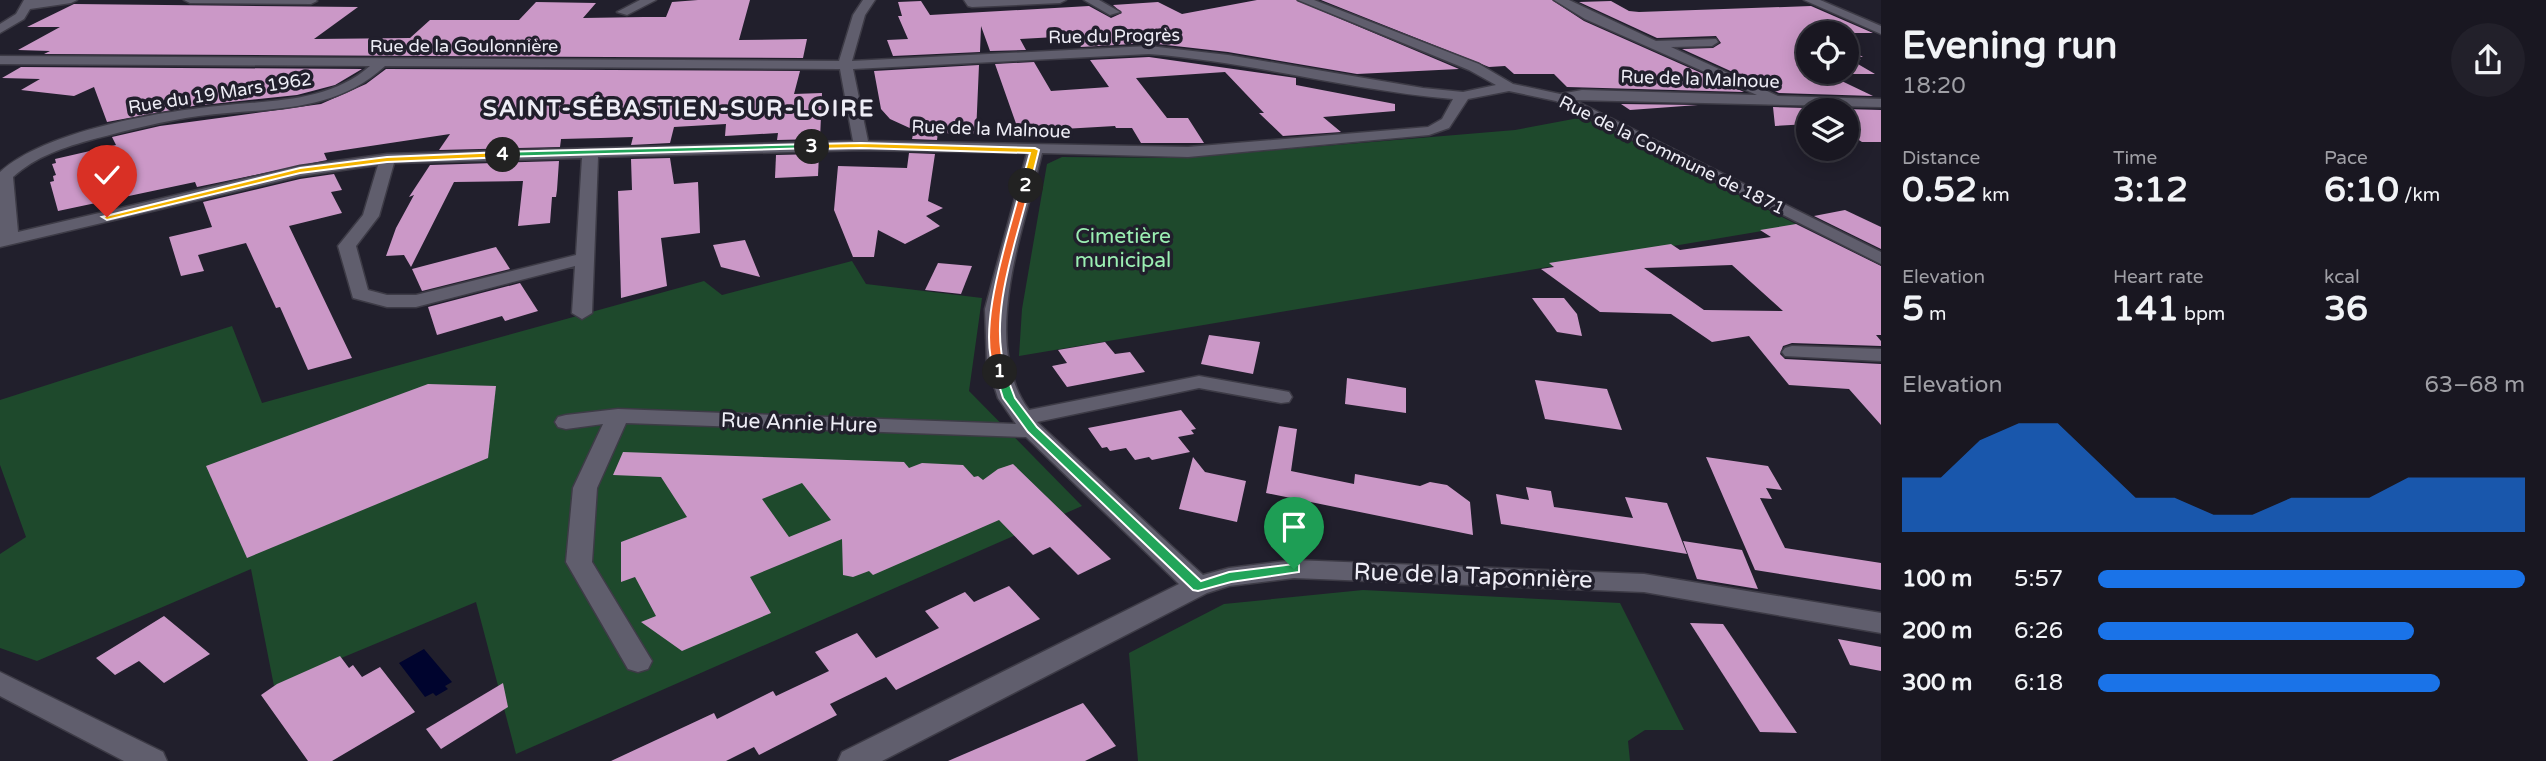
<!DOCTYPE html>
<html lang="en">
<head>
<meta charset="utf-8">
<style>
  body { margin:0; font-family:"Varela Round",sans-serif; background:#22202a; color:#f1f3f6; height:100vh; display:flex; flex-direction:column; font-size:26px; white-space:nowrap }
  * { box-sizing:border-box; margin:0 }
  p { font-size:23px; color:#9f9fa5 }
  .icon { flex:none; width:38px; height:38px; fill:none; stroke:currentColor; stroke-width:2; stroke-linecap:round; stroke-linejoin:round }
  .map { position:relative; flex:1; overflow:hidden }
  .sheet { display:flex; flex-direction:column; background:#191721; width:665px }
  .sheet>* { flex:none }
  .buttons { position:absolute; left:1796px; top:21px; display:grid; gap:14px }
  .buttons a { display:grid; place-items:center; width:63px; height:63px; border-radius:50%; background:#191721; box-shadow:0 4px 18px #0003,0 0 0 2px #37363f; font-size:35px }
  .pin { position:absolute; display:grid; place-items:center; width:60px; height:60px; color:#fff; margin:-72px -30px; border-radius:50% 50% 50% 0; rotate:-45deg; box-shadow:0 0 7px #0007 }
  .pin .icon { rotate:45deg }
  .km { position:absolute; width:35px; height:35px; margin:-18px; border-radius:50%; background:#222; color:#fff; font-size:19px; line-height:35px; text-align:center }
  .round { display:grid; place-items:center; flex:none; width:74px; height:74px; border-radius:37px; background:#22202a }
  .overview { display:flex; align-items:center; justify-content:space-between; height:119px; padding:0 21px }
  h1 { font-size:38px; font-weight:700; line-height:52px }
  .stats { display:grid; grid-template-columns:repeat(3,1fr); gap:10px; height:119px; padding:7px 21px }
  .stats div { display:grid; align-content:center }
  .stats b { font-size:35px; font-weight:700 }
  .stats small { font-size:19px; font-weight:400 }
  .stats p { font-size:19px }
  .chart { height:196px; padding:14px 21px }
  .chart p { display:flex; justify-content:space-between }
  .chart svg { width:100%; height:126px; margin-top:7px; fill:#1a73e8; opacity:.7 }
  ul { padding:0 21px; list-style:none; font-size:23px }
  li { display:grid; grid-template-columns:112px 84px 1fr; align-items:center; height:52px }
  li i { height:18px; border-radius:9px; background:#1a73e8 }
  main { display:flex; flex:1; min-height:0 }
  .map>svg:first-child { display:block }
</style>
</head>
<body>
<main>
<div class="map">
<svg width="1881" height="761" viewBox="0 0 1881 761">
  <rect width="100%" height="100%" fill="#211f2c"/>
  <g fill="#1e492c">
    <path d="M1584 117 1798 225 1019 356 1022 309 1047 164 1062 157 1182 158 1515 130Z"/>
    <path d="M852 261 866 284 982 298 969 391 1082 506 516 754 476 602 274 686 251 569 37 661 0 648V554L26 537 0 465V400L232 326 262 403 704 281 722 295Z"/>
    <path d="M1363 590 1620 603 1684 730H1645L1628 741 1630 761H1138L1129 653 1224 604Z"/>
  </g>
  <path fill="#00042e" d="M424 649 452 682 445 686 448 689 436 696 433 693 425 697 399 663Z"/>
  <g fill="#cb98c7" fill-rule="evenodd">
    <path d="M698 0H750L739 40 807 39 803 58 44 54 50 51 18 50 60 27H27L74 4 358 7 314 39 410 38 430 20H519L536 2 596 3 583 18 644 17H666L672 2Z"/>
    <path d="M1257 0H1296L1459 69 1357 74 1228 52 1149 43 1081 47 1074 36 1020 39 1026 50 990 51 981 26 980 52 893 56 887 40 908 39 898 16H902L898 2 921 1 930 15 1089 6 1111 18 1122 13 1113 5 1158 2 1182 14Z"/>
    <path d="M1321 0H1552L1584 21 1744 92 1567 87 1554 74H1514L1505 66 1489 67Z"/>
    <path d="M1611 1 1629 11 1639 12 1811 6 1873 33H1808V72H1846V43L1860 50H1851L1863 57H1855L1861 60H1851L1875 74H1827L1873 96 1779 93 1682 49 1713 48 1721 43 1716 36 1657 38 1579 2Z"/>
    <path d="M1149 57 1296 78V85L1395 104V111L1323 117 1341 132 1283 136 1259 113H1264L1225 72 1136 78 1167 118H1188L1204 143H1141L1132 128H1116L1115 126 1063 129 1061 135H1020L995 64 1034 62 1051 91 1109 87 1090 60Z"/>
    <path d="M979 65 976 134 938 133 937 140 912 139 914 130 890 119 881 109 874 71Z"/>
    <path d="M21 67 362 69 335 85 297 95 193 106 107 122 94 87 74 96 21 90 40 79 2 78Z"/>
    <path d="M386 69 800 71 794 94 822 93 820 139 777 140 778 133 725 136 726 124 674 127 670 143 631 145 633 137 601 138 561 139 560 147 439 150 450 134 324 153 327 160 197 187 195 182 58 211 50 182 54 181 53 176 56 175 52 164 56 163 55 159 116 145 112 137 160 126 321 104 366 84Z"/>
    <path d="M1621 104 1698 105 1630 110Z"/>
    <path d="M1773 107 1881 110V142H1862L1846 132V110H1808V124L1775 126Z"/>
    <path d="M909 153 935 154 928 201 943 208 926 216 940 226 905 244 878 230 874 257H853L834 210 838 166 907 168Z"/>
    <path d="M819 154 818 176 775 178 776 155Z"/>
    <path d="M670 158 674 184 698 182 700 233 661 238 667 286 621 298 618 191 632 190 631 159Z"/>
    <path d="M559 161 557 190 556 197H552L550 223 518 226 523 181 454 182 411 267 404 255 386 256 396 228 414 195 409 197 430 165Z"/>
    <path d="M334 174 342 190 331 192 342 213 289 226 352 358 308 370 280 307 276 308 246 243 198 255 204 271 181 276 169 237 212 227 203 202 300 179Z"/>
    <path d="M1845 210 1881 227V249L1814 216Z"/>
    <path d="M1796 224 1881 266V335H1876L1881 341V346L1792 343 1783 346 1780 354 1785 359 1881 364V425L1849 389 1789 385 1749 336 1712 342 1671 314 1600 312 1541 269 1554 267 1549 263 1671 244 1680 250 1771 237 1760 230ZM1732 265 1783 311 1704 310 1644 268Z"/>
    <path d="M745 240 760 277 721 267 713 245Z"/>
    <path d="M496 247 510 269 422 291 412 269Z"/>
    <path d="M938 263 972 266 961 294 925 290Z"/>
    <path d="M520 283 538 311 505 321 502 316 437 335 428 307Z"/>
    <path d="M1532 298H1564L1577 314 1582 336 1557 332Z"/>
    <path d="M1209 335 1260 342 1253 374 1201 364Z"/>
    <path d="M1105 342 1115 354 1130 352 1145 372 1067 387 1052 366 1067 363 1058 350Z"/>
    <path d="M1347 378 1406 388V413L1345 404Z"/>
    <path d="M1535 380 1607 389 1622 430 1545 419Z"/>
    <path d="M428 384 496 386 488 458 247 558 206 466Z"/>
    <path d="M1181 410 1196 429 1191 430 1194 434 1178 437 1190 452 1152 460 1149 457 1135 460 1126 448 1110 451 1107 447 1102 448 1088 428Z"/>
    <path d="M1279 426 1297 429 1291 471 1354 484 1355 474 1420 486 1430 482 1447 485 1470 502 1473 535 1266 493Z"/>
    <path d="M623 452 904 462 909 468 922 463 963 465 974 477 978 476 983 480 998 469 1013 464 1111 559 1078 575 1050 547 1033 555 999 520 873 575 869 571 853 577 843 575 842 539 750 577 771 613 682 651 641 622 656 616 635 577 621 582V542L687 517 661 477 613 475ZM802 483 831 520 789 537 762 499Z"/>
    <path d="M1193 457 1205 472 1246 481 1237 522 1179 509Z"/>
    <path d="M1706 457 1768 466 1782 490 1766 488 1772 499 1760 498 1785 548 1881 563V590L1755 570Z"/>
    <path d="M1526 487 1551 491 1554 507 1633 518 1625 497 1667 503 1687 554 1501 524 1496 494 1529 500Z"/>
    <path d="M1683 541 1742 550 1758 589 1697 579Z"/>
    <path d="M1009 586 1040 619 896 690 886 677 830 704 837 715 759 755 754 747 726 761H611L714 713 717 719 773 691 776 696 829 671 815 652 857 633 876 658 939 628 925 611 965 592 974 602Z"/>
    <path d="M164 616 210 654 164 683 139 661 115 675 96 658Z"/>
    <path d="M1690 623 1723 624 1797 733 1760 732Z"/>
    <path d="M1838 639 1881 647V671L1850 665Z"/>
    <path d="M340 656 349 668 353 665 362 677 380 667 415 712 332 761H308L261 695 277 684Z"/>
    <path d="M503 683 508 707 441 749 426 729Z"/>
    <path d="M1083 703 1116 746 1085 761H948Z"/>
  </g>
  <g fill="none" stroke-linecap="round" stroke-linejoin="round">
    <g stroke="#3d3b46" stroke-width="3">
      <g id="minor">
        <path d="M24 0H77L71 3 30 9 24 19 0 33V24L16 14Z"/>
        <path d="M184 0H316L317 1 311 4 190 3Z"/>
        <path d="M640 0H656L627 15 617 12Z"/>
        <path d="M863 0H875L865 15 852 61 1149 46 1228 55 1423 88 1463 92 1496 85 1469 70 1298 0H1314L1479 64 1513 84 1560 94 1582 90 1757 95 1585 19 1554 0H1569L1656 41 1716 39 1718 42 1712 46 1671 47 1778 96 1881 99V107L1574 100 1881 252V264L1556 101 1509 91 1468 99 1449 128 1429 135 1188 157 1042 153C1024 228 979 343 1029 410L1199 376 1289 392 1292 397 1289 402 1281 403 1199 388 1037 422 1203 575 1229 568 1294 560 1644 574 1881 613V633L1644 592 1294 578 1229 586 1207 593 882 761H838L842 752 1179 584 1026 437 626 423 597 488 592 562 652 661 648 669 638 672 628 669 566 562 573 488 603 424 566 429 558 427 555 422 558 417 566 415 618 409 1016 424 998 398 987 363 985 309 1027 153 861 150 598 157 592 313 582 319 572 313 575 266 416 307H387L353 298 338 246 363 215 378 165 300 176 0 247V172C45 131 157 112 218 106 270 100 328 103 370 66L0 64V56L839 61 853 15ZM1149 54C1251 62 1350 90 1453 99L1442 119 1428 127 1188 147 868 141 853 69ZM385 66 840 69 853 141 387 154 300 166 18 232 13 177C36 156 65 147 94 139 129 130 163 121 199 116 266 107 332 115 385 66ZM582 158 576 255 416 295H387L368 290 356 246 379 216 394 163Z"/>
        <path d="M964 0H1066L1060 3 972 7 968 6Z"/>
        <path d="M1084 0H1099L1120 12 1110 15Z"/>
        <path d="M1804 0H1820L1881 26V34Z"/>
        <path d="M1792 346 1881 349V361L1785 356 1782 352 1785 348Z"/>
        <path d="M0 672 163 752 167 761H124L0 696Z"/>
      </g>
    </g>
    <use href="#minor" fill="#605e6d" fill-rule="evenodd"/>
  </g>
  <path fill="#22a559" stroke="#fff" stroke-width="2" d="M996 369H1004L1015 398 1037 427 1201 581 1229 572 1294 564 1299 565V572L1231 582 1198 591 1193 590 1028 432 1003 398 995 372Z"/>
  <path fill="#f0652b" stroke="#fff" stroke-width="2" d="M1026 183 1030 186C1017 240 987 317 1006 372L1000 375 996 374C974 331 1010 232 1021 186Z"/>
  <path fill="#f5b400" stroke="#fff" stroke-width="2" d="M861 143 1035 148 1039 150 1030 186 1026 189 1021 186 1030 153 861 148 812 149 807 147 812 144Z"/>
  <path fill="#22a559" stroke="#fff" stroke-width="2" d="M812 144 814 148 503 157 499 155 503 152Z"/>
  <path fill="#f5b400" stroke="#fff" stroke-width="2" d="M503 152 506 157 387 162 300 173 107 220 102 217 300 168 387 157Z"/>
  <g text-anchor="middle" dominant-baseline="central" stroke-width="7" stroke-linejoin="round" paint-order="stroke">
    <g font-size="18" fill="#eeedf6" stroke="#211f2c">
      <text transform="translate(1114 36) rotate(-1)">Rue du Progrès</text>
      <text x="464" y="46">Rue de la Goulonnière</text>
      <text transform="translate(1700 79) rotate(2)">Rue de la Malnoue</text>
      <text transform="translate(220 93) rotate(-9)">Rue du 19 Mars 1962</text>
      <text transform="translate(991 129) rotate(2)">Rue de la Malnoue</text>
      <text transform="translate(1672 155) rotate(26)">Rue de la Commune de 1871</text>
    </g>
    <g font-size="21" fill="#9befb3" stroke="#211f2c">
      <text x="1123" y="236">Cimetière<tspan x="1123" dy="24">municipal</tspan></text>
    </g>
    <g font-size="21" fill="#eeedf6" stroke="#211f2c">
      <text transform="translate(799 423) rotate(2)">Rue Annie Hure</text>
    </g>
    <g font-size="23" font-weight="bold" letter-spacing="2" fill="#eeedf6" stroke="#211f2c">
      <text x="679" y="109">SAINT-SÉBASTIEN-SUR-LOIRE</text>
    </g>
    <g font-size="24" fill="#eeedf6" stroke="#211f2c">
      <text transform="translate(1473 576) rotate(2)">Rue de la Taponnière</text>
    </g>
  </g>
</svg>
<div class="buttons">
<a><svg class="icon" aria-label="locate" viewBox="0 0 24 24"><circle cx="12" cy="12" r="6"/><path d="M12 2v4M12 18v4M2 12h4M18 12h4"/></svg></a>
<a><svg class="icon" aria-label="layers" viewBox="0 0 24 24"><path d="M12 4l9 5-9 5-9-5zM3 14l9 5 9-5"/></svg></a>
</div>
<div class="pin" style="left:1294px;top:569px;background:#1e9e55"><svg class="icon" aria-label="arrive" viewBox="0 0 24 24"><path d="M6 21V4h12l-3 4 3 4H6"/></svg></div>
<div class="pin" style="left:107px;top:217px;background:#d93025"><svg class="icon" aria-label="check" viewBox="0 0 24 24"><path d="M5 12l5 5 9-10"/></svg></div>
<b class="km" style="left:1000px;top:372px">1</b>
<b class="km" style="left:1026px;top:186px">2</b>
<b class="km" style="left:812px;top:147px">3</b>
<b class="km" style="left:503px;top:155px">4</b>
</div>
<section class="sheet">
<div class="overview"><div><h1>Evening run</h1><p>18:20</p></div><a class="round"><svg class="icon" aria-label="share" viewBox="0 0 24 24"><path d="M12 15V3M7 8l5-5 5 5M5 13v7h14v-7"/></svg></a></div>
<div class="stats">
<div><p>Distance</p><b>0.52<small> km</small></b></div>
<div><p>Time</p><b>3:12</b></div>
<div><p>Pace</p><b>6:10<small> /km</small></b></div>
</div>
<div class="stats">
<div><p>Elevation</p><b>5<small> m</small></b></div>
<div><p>Heart rate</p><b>141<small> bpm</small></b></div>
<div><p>kcal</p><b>36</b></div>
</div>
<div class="chart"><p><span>Elevation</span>63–68 m</p>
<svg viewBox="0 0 160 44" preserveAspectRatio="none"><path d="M0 44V25L10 25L20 12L30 6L40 6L50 19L60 32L70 32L80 38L90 38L100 32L110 32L120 32L130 25L140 25L150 25L160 25V44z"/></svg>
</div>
<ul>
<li><b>100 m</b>5:57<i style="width:100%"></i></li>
<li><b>200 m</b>6:26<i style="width:74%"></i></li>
<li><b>300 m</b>6:18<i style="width:80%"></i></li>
</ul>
</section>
</main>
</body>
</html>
